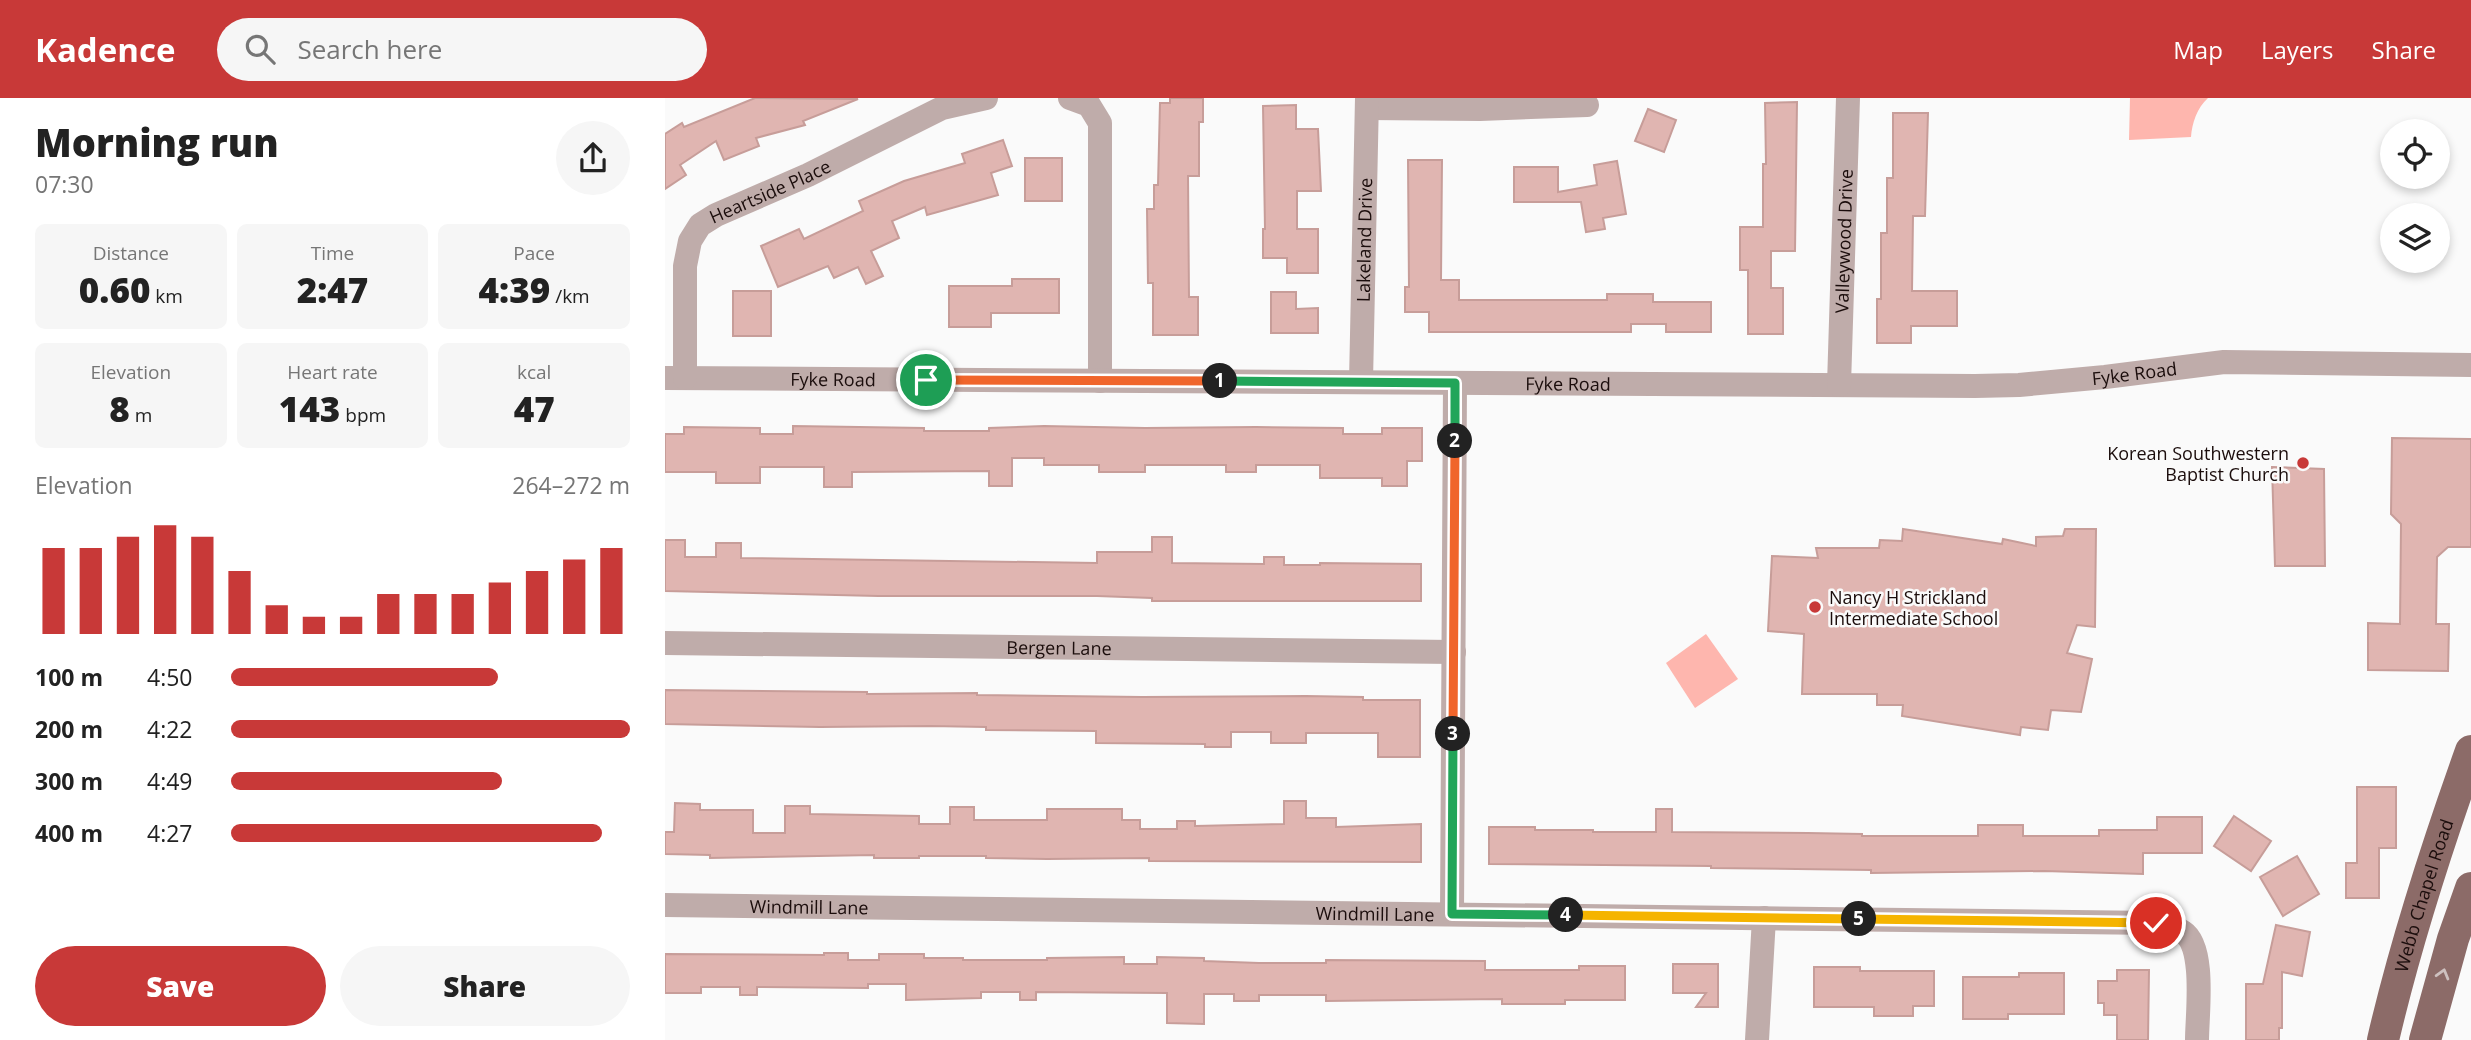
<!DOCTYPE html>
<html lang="en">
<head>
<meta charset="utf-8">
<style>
  body { margin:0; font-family:"Open Sans",sans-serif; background:#f6f6f6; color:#222; height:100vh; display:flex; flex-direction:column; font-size:26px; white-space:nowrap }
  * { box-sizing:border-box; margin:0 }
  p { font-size:23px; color:#767676 }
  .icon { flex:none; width:38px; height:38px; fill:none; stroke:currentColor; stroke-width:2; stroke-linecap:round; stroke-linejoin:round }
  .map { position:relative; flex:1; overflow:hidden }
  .side { display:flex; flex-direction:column; background:#fff; width:665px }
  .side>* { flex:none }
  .fabs { position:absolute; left:1715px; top:21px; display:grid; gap:14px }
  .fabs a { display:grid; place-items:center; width:70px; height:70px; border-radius:50%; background:#fff; box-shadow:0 4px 10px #0003; font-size:35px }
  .pin { position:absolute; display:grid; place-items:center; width:60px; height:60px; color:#fff; margin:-30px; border:4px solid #fff; border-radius:50%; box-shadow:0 2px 7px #0007 }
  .km { position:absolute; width:35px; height:35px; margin:-18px; border-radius:50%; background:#222; color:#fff; font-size:19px; line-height:35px; text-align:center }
  .round { display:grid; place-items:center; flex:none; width:74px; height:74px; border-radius:37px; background:#f6f6f6 }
  .head { display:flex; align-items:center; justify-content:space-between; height:119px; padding:0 35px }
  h1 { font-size:38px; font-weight:800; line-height:52px }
  .stats { display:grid; grid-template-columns:repeat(3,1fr); gap:10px; height:119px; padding:7px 35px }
  .stats div { display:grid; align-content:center; border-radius:10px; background:#f6f6f6; text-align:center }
  .stats b { font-size:35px; font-weight:800 }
  .stats small { font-size:19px; font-weight:400 }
  .stats p { font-size:19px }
  .chart { height:196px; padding:14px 35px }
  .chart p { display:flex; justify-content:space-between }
  .chart svg { width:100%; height:126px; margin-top:7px; stroke:#c83938; stroke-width:6 }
  .action { display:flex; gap:14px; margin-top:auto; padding:14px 35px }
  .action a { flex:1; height:80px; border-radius:42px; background:#c83938; color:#fff; font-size:28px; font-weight:800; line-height:80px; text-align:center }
  .action a+a { background:#f6f6f6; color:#222 }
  ul { padding:0 35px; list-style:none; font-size:23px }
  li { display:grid; grid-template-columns:112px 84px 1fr; align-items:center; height:52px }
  li i { height:18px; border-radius:9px; background:#c83938 }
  header { display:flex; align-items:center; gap:42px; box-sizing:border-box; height:98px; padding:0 35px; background:#c83938; color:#fff }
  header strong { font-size:33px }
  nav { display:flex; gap:38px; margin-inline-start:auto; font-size:24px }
  .search { width:490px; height:63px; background:#f6f6f6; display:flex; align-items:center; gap:18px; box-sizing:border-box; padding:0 24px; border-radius:38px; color:#767676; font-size:26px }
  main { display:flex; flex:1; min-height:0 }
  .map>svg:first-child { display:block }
</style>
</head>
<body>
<header>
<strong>Kadence</strong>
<div class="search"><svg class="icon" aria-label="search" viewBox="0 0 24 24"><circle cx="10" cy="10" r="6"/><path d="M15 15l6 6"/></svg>Search here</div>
<nav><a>Map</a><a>Layers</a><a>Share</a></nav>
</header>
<main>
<section class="side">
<div class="head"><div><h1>Morning run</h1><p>07:30</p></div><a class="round"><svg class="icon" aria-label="share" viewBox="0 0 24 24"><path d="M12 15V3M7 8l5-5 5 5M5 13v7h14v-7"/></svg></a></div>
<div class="stats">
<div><p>Distance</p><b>0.60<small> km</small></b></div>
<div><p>Time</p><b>2:47</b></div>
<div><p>Pace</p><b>4:39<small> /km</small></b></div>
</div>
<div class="stats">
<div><p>Elevation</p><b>8<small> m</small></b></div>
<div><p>Heart rate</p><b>143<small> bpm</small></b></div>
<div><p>kcal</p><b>47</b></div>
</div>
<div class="chart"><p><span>Elevation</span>264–272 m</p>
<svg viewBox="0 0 160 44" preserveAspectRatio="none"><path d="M5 44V14M15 44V14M25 44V10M35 44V6M45 44V10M55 44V22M65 44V34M75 44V38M85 44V38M95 44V30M105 44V30M115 44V30M125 44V26M135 44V22M145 44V18M155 44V14"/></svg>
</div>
<ul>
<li><b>100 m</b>4:50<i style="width:67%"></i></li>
<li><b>200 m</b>4:22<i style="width:100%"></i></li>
<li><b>300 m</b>4:49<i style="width:68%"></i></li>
<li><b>400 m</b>4:27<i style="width:93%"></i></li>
</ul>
<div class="action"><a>Save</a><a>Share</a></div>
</section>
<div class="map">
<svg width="1806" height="942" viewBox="0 0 1806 942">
  <rect width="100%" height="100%" fill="#fafafa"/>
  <g fill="#feb6ae">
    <path d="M1465 0H1543C1532 10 1527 25 1526 39L1464 42Z"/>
    <path d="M1041 536 1073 581 1030 610 1001 565Z"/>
  </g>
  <g fill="#e0b5b1" stroke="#c79d99" stroke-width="2">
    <path d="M90 0 193 1 138 23 140 27 91 40 94 48 59 62 51 43 15 67 21 77 0 91V36L17 25 19 29Z"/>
    <path d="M505 0H538V24H534V78H523L524 199H533V237H488V185H483L482 111H489V87H493L495 5H505Z"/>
    <path d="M1132 4 1130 153H1106V190H1118V236H1083V172H1075V129H1098V66H1101L1100 5Z"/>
    <path d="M631 7V31H653L656 93H632V131H653V175H622V160H598V131H600L598 8Z"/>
    <path d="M983 11 1011 22 999 54 970 43Z"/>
    <path d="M1228 15H1263L1260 118H1248L1247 193H1292V228H1246V245H1212V201H1216V135H1222V80H1228Z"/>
    <path d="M338 42 347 68 326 75 333 97 262 117 260 109 227 123 234 140 206 153 218 178 201 186 193 169 169 180 163 168 113 189 96 148 134 131 139 141 198 113 194 103 239 83 300 65 297 56Z"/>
    <rect x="360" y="60" width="37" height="43"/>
    <path d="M743 62H777L776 182H794V202H942V196H988V204H1046V234H1001V226H966V234H764V214H740V189H744Z"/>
    <path d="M952 63 961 116 938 120 940 131 921 134 916 104H849V69H893V94L932 87 929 67Z"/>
    <path d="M347 181H394V215H326V229H284V188H347Z"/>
    <rect x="68" y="193" width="38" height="45"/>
    <path d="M606 194H631V211L653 210V235H606Z"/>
    <path d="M128 328 259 330V333H324V330L379 328 480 330 591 329 678 330V336H717V330H757V363H742V388H717V380H655V367H591V374H561V367H480V374H434V367H379V360H347V388H324V373L187 374V389H159V369H95V385H51V374H0V336H19V329L95 330V336H128Z"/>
    <path d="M1727 340 1806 341V449H1783L1772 459 1771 526H1784L1783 573 1703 572V525L1735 526 1736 426 1726 416Z"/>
    <path d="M1607 369 1659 371 1660 468H1610Z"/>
    <path d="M1238 431 1337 446 1338 441 1371 448V439L1398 438 1400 431H1431L1430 529 1412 527 1402 555 1427 561 1416 614 1386 612 1383 632 1356 629 1355 637 1237 618 1238 607H1212V596H1137L1139 536 1103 533 1107 458 1153 460 1151 450H1214L1215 442 1237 443Z"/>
    <path d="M487 439H507V465L599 466V459H619V467H655V465L756 466V503H487V500L432 498H213L0 493V442H20V459H51V445H76V460L432 465V454H487Z"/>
    <path d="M0 592 202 594V596L312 595V597L477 599 641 598 698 599V602H755V659H713V635H641V645H606V634H566V649H540V646L431 645V633L321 632V629L265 628 155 629 0 626Z"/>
    <path d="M1692 689H1731V750H1714V800H1681V765H1692Z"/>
    <path d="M619 703H641V720H671V729L756 726V764L484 763V760L382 761 321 760V758H254V760H209V757L45 760V757L0 756V734H9L10 705 35 706V712H88V735H120V708H145V716L254 718V726H285V709H309V722H382V711H457V722H475V731H512V723H530V728L619 726Z"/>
    <path d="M991 711H1007V734L1143 735 1197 736V738H1313V727H1358V738H1434V732H1492V719H1537V755H1478V776L1379 773 1206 775V772L1046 770V768L824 766V729H870V732H928V734H991Z"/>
    <path d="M1569 718 1606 743 1586 773 1549 748Z"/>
    <path d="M1632 758 1654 796 1618 818 1595 779Z"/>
    <path d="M1611 827 1645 834 1637 878 1617 874V930H1614V942H1581V886H1598Z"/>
    <path d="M159 855H183V862H214V856H259V860H298V862H382V860L459 859V866H492V859L539 860V863L594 865H661V862L820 863V872H914V868H960V902H900V906H837V901L661 903V897H594V903H569V896H539V926L502 925V895L371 894V902H355V894H316V900L241 902V886H203V890L92 889V897H75V889H36V895H0V856L159 857Z"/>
    <path d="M1008 866H1053V909H1031L1041 895H1008Z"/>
    <path d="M1149 869H1195V873H1269V908H1248V918H1209V909H1149Z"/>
    <path d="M1452 872H1484L1483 942H1452V917H1439V905H1433V883H1452Z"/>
    <path d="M1354 875H1399V916H1343V921H1298V879H1354Z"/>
  </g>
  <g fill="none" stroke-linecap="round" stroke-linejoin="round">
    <g stroke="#bfacaa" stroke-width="24">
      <path d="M405 0 424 7 435 25V283"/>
      <path d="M702 10 815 11 922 7"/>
      <path id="s1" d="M0 280 1310 288 1354 287 1440 279 1559 264 1806 267"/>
      <path id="s2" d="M20 280V168L25 143 35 127 51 117 143 77 277 10 321 0"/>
      <path id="s3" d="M696 284 702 0"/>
      <path id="s4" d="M1174 287 1183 0"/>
      <path id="s5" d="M0 545 789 554"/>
      <path id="s6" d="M0 807 1491 825C1500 827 1510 828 1518 834 1541 849 1532 917 1532 942"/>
      <path d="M787 816 790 285"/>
      <path d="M1092 942 1099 820"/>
    </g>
    <g stroke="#8c6b68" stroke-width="32">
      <path id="s7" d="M1718 942C1741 843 1772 748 1806 653"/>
      <path d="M1760 942 1788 841 1806 790"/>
    </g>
  </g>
  <defs><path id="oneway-chevron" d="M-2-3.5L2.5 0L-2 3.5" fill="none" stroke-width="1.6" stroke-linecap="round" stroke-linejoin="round" transform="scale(1.75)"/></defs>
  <use stroke="#cec1c0" href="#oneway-chevron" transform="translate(1778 876) rotate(-74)"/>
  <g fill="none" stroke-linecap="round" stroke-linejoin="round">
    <g stroke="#fff" stroke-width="14">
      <path id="split-1" d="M261 282 555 283"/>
    </g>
    <g stroke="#fff" stroke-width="14">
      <path id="split-2" d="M555 283 790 285V343"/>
    </g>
    <g stroke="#fff" stroke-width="14">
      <path id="split-3" d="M788 636 790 343"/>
    </g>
    <g stroke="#fff" stroke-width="14">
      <path id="split-4" d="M788 636 787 816 901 817"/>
    </g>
    <g stroke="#fff" stroke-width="14">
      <path id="split-5" d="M901 817 1194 821"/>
    </g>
    <g stroke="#fff" stroke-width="14">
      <path id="split-6" d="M1194 821 1491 825"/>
    </g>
    <use href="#split-1" stroke="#f0652b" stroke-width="9"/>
    <use href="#split-2" stroke="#22a559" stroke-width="9"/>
    <use href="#split-3" stroke="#f0652b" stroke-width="9"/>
    <use href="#split-4" stroke="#22a559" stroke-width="9"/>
    <use href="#split-5" stroke="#f5b400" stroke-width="9"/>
    <use href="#split-6" stroke="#f5b400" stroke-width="9"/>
  </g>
  <g fill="#c83938" stroke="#fafafa" stroke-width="2.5">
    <circle cx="1638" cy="365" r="7"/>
    <circle cx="1150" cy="509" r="7"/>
  </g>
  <g text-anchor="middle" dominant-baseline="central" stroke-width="5" stroke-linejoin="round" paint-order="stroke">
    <g font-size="18" fill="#1b0d0c" stroke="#fafafa">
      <text stroke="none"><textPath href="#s2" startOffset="234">Heartside Place</textPath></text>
      <text stroke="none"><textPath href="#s3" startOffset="142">Lakeland Drive</textPath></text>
      <text stroke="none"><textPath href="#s4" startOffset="144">Valleywood Drive</textPath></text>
      <text stroke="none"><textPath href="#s1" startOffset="1470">Fyke Road</textPath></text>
      <text stroke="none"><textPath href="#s1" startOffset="168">Fyke Road</textPath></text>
      <text stroke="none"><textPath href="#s1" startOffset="903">Fyke Road</textPath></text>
      <text stroke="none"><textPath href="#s5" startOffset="394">Bergen Lane</textPath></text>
      <text stroke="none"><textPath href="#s7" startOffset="150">Webb Chapel Road</textPath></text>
      <text stroke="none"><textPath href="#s6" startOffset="144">Windmill Lane</textPath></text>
      <text stroke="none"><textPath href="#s6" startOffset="710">Windmill Lane</textPath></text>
    </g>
    <g font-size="18" fill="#1b0d0c" stroke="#fafafa" text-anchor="end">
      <text x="1624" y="355">Korean Southwestern<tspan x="1624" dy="21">Baptist Church</tspan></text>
      <text x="1164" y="499" text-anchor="start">Nancy H Strickland<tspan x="1164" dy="21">Intermediate School</tspan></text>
    </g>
  </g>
</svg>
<div class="fabs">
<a><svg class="icon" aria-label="locate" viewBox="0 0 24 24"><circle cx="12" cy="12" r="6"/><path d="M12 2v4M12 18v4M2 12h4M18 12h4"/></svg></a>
<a><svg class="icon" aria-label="layers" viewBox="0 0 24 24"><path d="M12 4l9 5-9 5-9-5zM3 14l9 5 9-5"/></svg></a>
</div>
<div class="pin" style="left:261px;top:282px;background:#1e9e55"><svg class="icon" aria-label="arrive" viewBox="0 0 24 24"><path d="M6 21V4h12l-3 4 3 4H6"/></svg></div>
<div class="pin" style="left:1491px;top:825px;background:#d93025"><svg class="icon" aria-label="check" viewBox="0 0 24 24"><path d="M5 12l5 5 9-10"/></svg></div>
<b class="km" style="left:555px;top:283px">1</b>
<b class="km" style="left:790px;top:343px">2</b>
<b class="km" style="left:788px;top:636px">3</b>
<b class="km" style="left:901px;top:817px">4</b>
<b class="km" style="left:1194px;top:821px">5</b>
</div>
</main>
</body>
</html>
